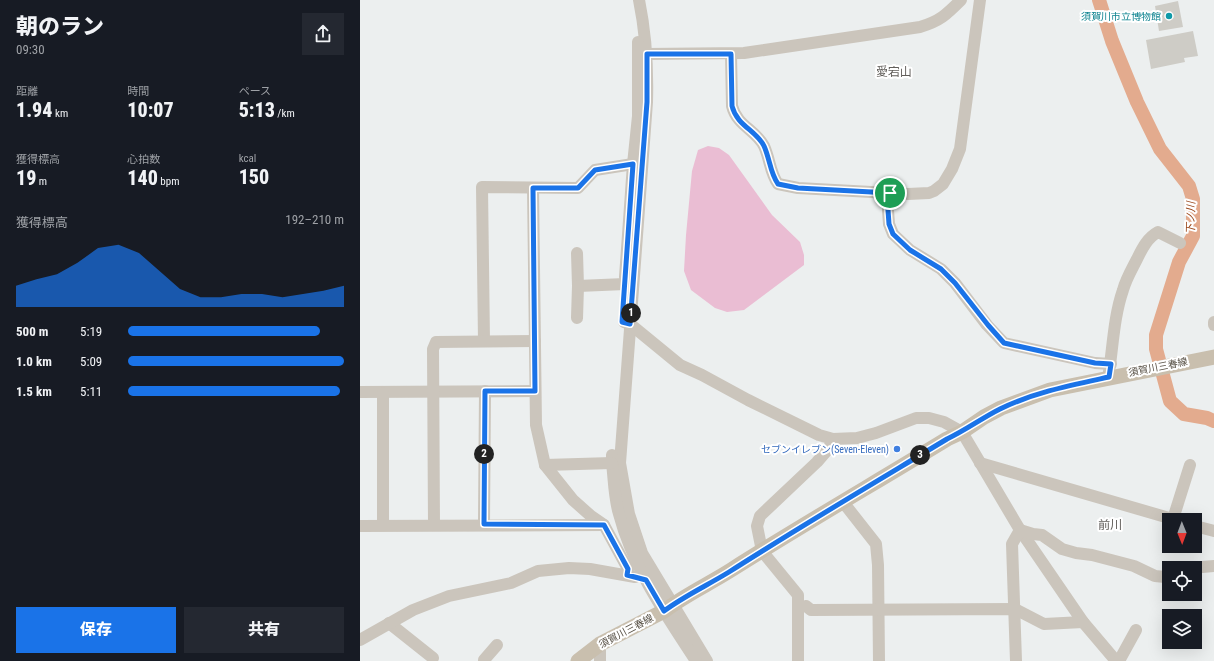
<!DOCTYPE html>
<html lang="ja">
<head>
<meta charset="utf-8">
<style>
  body { margin:0; font-family:"Roboto Condensed","Noto Sans JP",sans-serif; background:#242831; color:#f1f3f6; height:100vh; display:flex; flex-direction:column; font-size:15px; white-space:nowrap }
  * { box-sizing:border-box; margin:0 }
  p { font-size:13px; color:#9ea1a6 }
  .icon { flex:none; width:22px; height:22px; fill:none; stroke:currentColor; stroke-width:2; stroke-linecap:round; stroke-linejoin:round }
  .map { position:relative; flex:1; overflow:hidden }
  .drawer { display:flex; flex-direction:column; background:#171b24; width:360px }
  .drawer>* { flex:none }
  .needle { width:26px; rotate:179deg }
  .fabs { position:absolute; left:802px; top:513px; display:grid; gap:8px }
  .fabs a { display:grid; place-items:center; width:40px; height:40px; border-radius:0px; background:#171b24; box-shadow:0 4px 16px #0002; font-size:20px }
  .pin { position:absolute; display:grid; place-items:center; width:34px; height:34px; color:#fff; margin:-17px; border:2px solid #fff; border-radius:50%; box-shadow:0 1px 4px #0007 }
  .km { position:absolute; width:20px; height:20px; margin:-10px; border-radius:50%; background:#222; color:#fff; font-size:11px; line-height:20px; text-align:center }
  .round { display:grid; place-items:center; flex:none; width:42px; height:42px; border-radius:0px; background:#242831 }
  .head { display:flex; align-items:center; justify-content:space-between; height:68px; padding:0 16px }
  h1 { font-size:22px; font-weight:800; line-height:30px }
  .stats { display:grid; grid-template-columns:repeat(3,1fr); gap:6px; height:68px; padding:4px 16px }
  .stats div { display:grid; align-content:center }
  .stats b { font-size:20px; font-weight:800 }
  .stats small { font-size:11px; font-weight:400 }
  .stats p { font-size:11px }
  .chart { height:112px; padding:8px 16px }
  .chart p { display:flex; justify-content:space-between }
  .chart svg { width:100%; height:72px; margin-top:4px; fill:#1a73e8; opacity:.7 }
  .primary-button { display:flex; gap:8px; margin-top:auto; padding:8px 16px }
  .primary-button a { flex:1; height:46px; border-radius:0px; background:#1a73e8; color:#fff; font-size:16px; font-weight:800; line-height:46px; text-align:center }
  .primary-button a+a { background:#242831; color:#f1f3f6 }
  ul { padding:0 16px; list-style:none; font-size:13px }
  li { display:grid; grid-template-columns:64px 48px 1fr; align-items:center; height:30px }
  li i { height:10px; border-radius:5px; background:#1a73e8 }
  main { display:flex; flex:1; min-height:0 }
  .map>svg:first-child { display:block }
</style>
</head>
<body>
<main>
<section class="drawer">
<div class="head"><div><h1>朝のラン</h1><p>09:30</p></div><a class="round"><svg class="icon" aria-label="share" viewBox="0 0 24 24"><path d="M12 15V3M7 8l5-5 5 5M5 13v7h14v-7"/></svg></a></div>
<div class="stats">
<div><p>距離</p><b>1.94<small> km</small></b></div>
<div><p>時間</p><b>10:07</b></div>
<div><p>ペース</p><b>5:13<small> /km</small></b></div>
</div>
<div class="stats">
<div><p>獲得標高</p><b>19<small> m</small></b></div>
<div><p>心拍数</p><b>140<small> bpm</small></b></div>
<div><p>kcal</p><b>150</b></div>
</div>
<div class="chart"><p><span>獲得標高</span>192–210 m</p>
<svg viewBox="0 0 160 44" preserveAspectRatio="none"><path d="M0 44V31L10 27L20 24L30 17L40 8L50 6L60 11L70 22L80 33L90 38L100 38L110 36L120 36L130 38L140 36L150 34L160 31V44z"/></svg>
</div>
<ul>
<li><b>500 m</b>5:19<i style="width:89%"></i></li>
<li><b>1.0 km</b>5:09<i style="width:100%"></i></li>
<li><b>1.5 km</b>5:11<i style="width:98%"></i></li>
</ul>
<div class="primary-button"><a>保存</a><a>共有</a></div>
</section>
<div class="map">
<svg width="854" height="661" viewBox="0 0 854 661">
  <rect width="100%" height="100%" fill="#ecefef"/>
  <path fill="#eabdd3" d="M348 146 359 148 369 155 412 215 440 242 444 255V265L384 310 367 312 355 308 331 290 324 271 326 235 332 171 338 150Z"/>
  <g fill="none" stroke-linecap="round" stroke-linejoin="round">
    <path stroke="#e3ab8e" stroke-width="14" d="M739 0 752 41 777 102 800 149 829 186 833 199V236L819 262 796 335V349L810 401 824 414 847 418 854 421"/>
  </g>
  <g fill="#ceccc6">
    <path d="M818 1 823 27 799 31 795 6Z"/>
    <path d="M833 31 838 56 824 58 825 62 791 69 786 40Z"/>
  </g>
  <g fill="none" stroke-linecap="round" stroke-linejoin="round">
    <g stroke="#cbc5bc" stroke-width="12">
      <path d="M279 0C286 34 288 67 287 102L260 463 269 514 282 553 347 661"/>
      <path d="M287 54 384 53 560 27C580 21 586 15 601 0"/>
      <path d="M371 54 372 106C377 126 396 130 404 146 410 159 410 173 418 184L438 188 548 194 569 193 574 191 583 184 592 169 600 149 620 0"/>
      <path d="M173 188 176 425 185 465 213 500 231 516 244 525 268 569 267 575"/>
      <path d="M530 193 528 210 529 224 533 234 550 250 581 269 595 283 627 325 644 343 735 363 751 364"/>
      <path d="M217 253 218 286 265 284"/>
      <path d="M265 277 273 164 278 116V42"/>
      <path d="M217 318 218 286"/>
      <path d="M264 322 270 324 320 365 342 375 388 400 459 435 473 439 497 438 516 433 556 418H569L584 422 602 432 660 530 723 622 756 661"/>
      <path d="M854 322V325"/>
      <path d="M124 341 122 187 218 188 235 170 273 164"/>
      <path d="M749 372C753 345 754 316 763 290 766 279 772 269 777 259 782 249 787 238 798 232L820 243"/>
      <path d="M0 392 175 391"/>
      <path d="M252 455V463C254 479 254 498 259 514 273 568 306 615 336 661"/>
      <path d="M620 463 816 520"/>
      <path d="M185 465 252 463"/>
      <path d="M483 502 516 544 518 565 519 661"/>
      <path d="M813 519 830 465"/>
      <path d="M124 524 125 391"/>
      <path d="M23 525V393"/>
      <path d="M74 525 73 349 76 342 175 341"/>
      <path d="M0 526 244 525"/>
      <path d="M835 526 854 531"/>
      <path d="M831 568 854 566"/>
      <path d="M446 606 451 610 655 609 684 624 723 622"/>
      <path d="M29 623 73 658"/>
      <path d="M0 640 53 610 89 596 151 583 178 571 209 568 230 569 275 577"/>
      <path d="M124 661V660L137 645"/>
      <path d="M240 661V644"/>
      <path d="M438 661V595L402 551 397 526 400 516 457 462 469 448 473 439"/>
      <path d="M656 661 652 544 660 530 673 534 682 535 702 549 716 553 732 555 774 566 795 576 805 577 809 576"/>
      <path d="M759 661 776 630"/>
    </g>
    <path stroke="#c9bfae" stroke-width="15" d="M218 661 240 644 304 611C325 595 349 584 371 570 442 525 515 483 587 439L602 432 624 417 641 408 690 390 854 357"/>
  </g>
  <g fill="none" stroke-linecap="round" stroke-linejoin="round">
    <g stroke="#fff" stroke-width="8">
      <path id="route" d="M287 54H371L372 106C377 126 396 130 404 146 410 159 410 173 418 184L438 188 530 193 528 210 529 224 533 234 550 250 581 269 595 283 628 325 644 343 735 363 751 364 749 377C712 385 675 392 640 409 622 418 606 430 587 439 514 483 441 526 369 572 348 585 324 596 304 611L286 580 267 575 268 569 244 525 124 524 125 391H175L173 188H218L235 170 273 164 262 322 270 324 287 102Z"/>
    </g>
    <use href="#route" stroke="#1a73e8" stroke-width="5"/>
  </g>
  <circle fill="#0f9aa8" stroke="#fff" stroke-width="1.5" cx="809" cy="16" r="4"/>
  <circle fill="#3f7fe0" stroke="#fff" stroke-width="1.5" cx="537" cy="449" r="4"/>
  <g text-anchor="middle" dominant-baseline="central" stroke-width="4" stroke-linejoin="round" paint-order="stroke">
    <g font-size="10" fill="#0d838f" stroke="#fff" text-anchor="end">
      <text x="801" y="16">須賀川市立博物館</text>
    </g>
    <g font-size="10" fill="#585146" stroke="#fff">
      <text transform="translate(798 367) rotate(-11)">須賀川三春線</text>
      <text transform="translate(266 631) rotate(-28)">須賀川三春線</text>
    </g>
    <g font-size="10" fill="#366cbe" stroke="#fff" text-anchor="end">
      <text x="529" y="449">セブンイレブン(Seven-Eleven)</text>
    </g>
    <g font-size="11" font-style="italic" fill="#994518" stroke="#fff">
      <text transform="translate(831 218) rotate(-89)">下ノ川</text>
    </g>
    <g font-size="12" fill="#615e5a" stroke="#fff">
      <text x="534" y="72">愛宕山</text>
      <text x="750" y="525">前川</text>
    </g>
  </g>
</svg>
<div class="fabs">
<a><svg class="needle" viewBox="-14 -14 28 28"><path d="M0-13l5 13h-10z" fill="#e53935"/><path d="M0 13l5-13h-10z" fill="#9ea1a6"/></svg></a>
<a><svg class="icon" aria-label="locate" viewBox="0 0 24 24"><circle cx="12" cy="12" r="6"/><path d="M12 2v4M12 18v4M2 12h4M18 12h4"/></svg></a>
<a><svg class="icon" aria-label="layers" viewBox="0 0 24 24"><path d="M12 4l9 5-9 5-9-5zM3 14l9 5 9-5"/></svg></a>
</div>
<div class="pin" style="left:530px;top:193px;background:#1e9e55"><svg class="icon" aria-label="arrive" viewBox="0 0 24 24"><path d="M6 21V4h12l-3 4 3 4H6"/></svg></div>
<b class="km" style="left:271px;top:313px">1</b>
<b class="km" style="left:124px;top:454px">2</b>
<b class="km" style="left:560px;top:455px">3</b>
</div>
</main>
</body>
</html>
